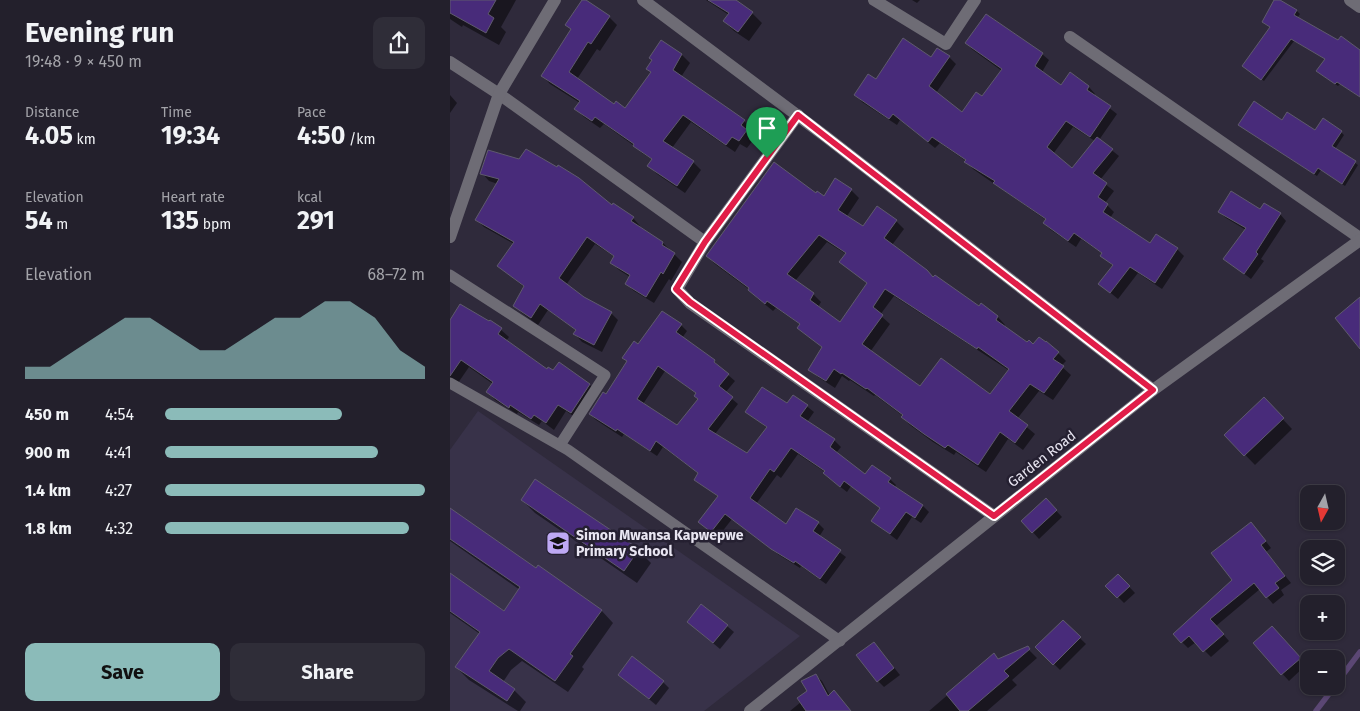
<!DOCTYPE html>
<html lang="en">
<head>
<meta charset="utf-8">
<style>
  body { margin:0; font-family:"Fira Sans",sans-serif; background:#2f2d38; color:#f1f3f6; height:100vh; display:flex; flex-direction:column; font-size:19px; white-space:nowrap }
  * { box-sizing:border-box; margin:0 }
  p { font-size:16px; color:#a3a3a9 }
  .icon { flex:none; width:28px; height:28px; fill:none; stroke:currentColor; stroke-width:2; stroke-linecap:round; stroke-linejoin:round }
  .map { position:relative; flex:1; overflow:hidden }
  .sheet { display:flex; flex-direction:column; background:#23202c; width:450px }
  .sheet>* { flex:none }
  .needle { width:32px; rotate:188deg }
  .tools { position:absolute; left:850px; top:485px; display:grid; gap:10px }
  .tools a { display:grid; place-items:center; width:45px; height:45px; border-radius:10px; background:#23202c; box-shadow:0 1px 4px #0004,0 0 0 1px #403e48; font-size:25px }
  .pin { position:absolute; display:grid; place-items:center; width:42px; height:42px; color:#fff; margin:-51px -21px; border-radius:50% 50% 50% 0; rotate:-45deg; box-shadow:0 0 5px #0007 }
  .pin .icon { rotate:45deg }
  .round { display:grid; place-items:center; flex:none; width:52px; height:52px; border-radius:10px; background:#2f2d38 }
  .summary { display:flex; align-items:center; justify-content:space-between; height:85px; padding:0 25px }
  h1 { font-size:28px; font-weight:700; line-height:38px }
  .stats { display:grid; grid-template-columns:repeat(3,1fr); gap:8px; height:85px; padding:5px 25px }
  .stats div { display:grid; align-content:center }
  .stats b { font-size:25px; font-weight:700 }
  .stats small { font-size:14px; font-weight:400 }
  .stats p { font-size:14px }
  .chart { height:140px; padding:10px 25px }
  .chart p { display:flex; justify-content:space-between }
  .chart svg { width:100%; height:90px; margin-top:5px; fill:#8bbbb9; opacity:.7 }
  .action { display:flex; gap:10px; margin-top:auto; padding:10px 25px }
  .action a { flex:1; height:58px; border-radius:10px; background:#8bbbb9; color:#111; font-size:20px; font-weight:700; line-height:58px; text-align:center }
  .action a+a { background:#2f2d38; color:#f1f3f6 }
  ul { padding:0 25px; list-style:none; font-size:16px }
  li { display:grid; grid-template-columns:80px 60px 1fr; align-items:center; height:38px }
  li i { height:12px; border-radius:6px; background:#8bbbb9 }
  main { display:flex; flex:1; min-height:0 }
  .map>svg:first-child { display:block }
</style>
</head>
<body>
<main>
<section class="sheet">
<div class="summary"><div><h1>Evening run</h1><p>19:48 · 9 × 450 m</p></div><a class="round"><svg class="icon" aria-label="share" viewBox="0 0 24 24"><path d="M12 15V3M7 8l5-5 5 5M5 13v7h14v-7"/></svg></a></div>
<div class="stats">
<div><p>Distance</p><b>4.05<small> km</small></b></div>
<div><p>Time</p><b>19:34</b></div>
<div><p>Pace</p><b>4:50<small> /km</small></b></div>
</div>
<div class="stats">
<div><p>Elevation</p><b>54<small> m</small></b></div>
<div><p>Heart rate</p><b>135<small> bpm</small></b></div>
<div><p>kcal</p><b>291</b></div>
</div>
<div class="chart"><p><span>Elevation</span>68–72 m</p>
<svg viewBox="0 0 160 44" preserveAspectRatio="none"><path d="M0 44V38L10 38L20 30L30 22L40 14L50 14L60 22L70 30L80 30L90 22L100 14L110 14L120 6L130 6L140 14L150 30L160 38V44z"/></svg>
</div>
<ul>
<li><b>450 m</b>4:54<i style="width:68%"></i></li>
<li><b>900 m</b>4:41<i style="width:82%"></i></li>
<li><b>1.4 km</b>4:27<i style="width:100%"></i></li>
<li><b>1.8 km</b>4:32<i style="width:94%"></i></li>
</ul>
<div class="action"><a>Save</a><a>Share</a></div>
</section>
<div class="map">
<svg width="910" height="711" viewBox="0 0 910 711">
  <rect width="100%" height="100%" fill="#2f2a3b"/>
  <path fill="#383249" d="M28 411 350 636 254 711H0V450Z"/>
  <g fill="#0007" fill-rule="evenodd">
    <path d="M0 0H66L51 27 56 32 49 45 13 25 12 27 0 19Z"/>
    <path d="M133 0 159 17 167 25 150 51 147 49 127 79 164 105 175 109 202 73 198 69 211 42 232 55 240 63 231 77 294 121 302 129 299 133 304 139 297 148 290 144 285 152 241 122 222 148 243 162 251 170 235 193 207 174 199 166 203 160 192 153 183 145 154 124 150 128 134 117 126 109 130 103 100 84 93 76 122 30 116 25Z"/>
    <path d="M256 0H284L302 13 312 23 299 41 284 31 274 21 279 15Z"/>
    <path d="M462 0H470L467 3Z"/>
    <path d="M826 0 847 11 850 14 847 18 888 42 910 51V97L890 84 888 86 871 74 876 59 844 41 814 81 797 69 821 28 813 22Z"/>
    <path d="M516 43 592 54 599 60 592 72 611 87 621 74 639 87 645 94 644 96 667 114 649 140 669 156 650 180 664 191 655 203 664 212 660 218 701 245 727 249 734 256 712 289 688 273 668 299 650 284 663 266 652 256 653 254 631 239 626 247 601 230 594 223 596 220 523 169 516 161 490 143 485 148 450 120 447 125 412 102 406 95 426 81 481 59 499 57 506 64 486 93 513 113 532 97 552 71 523 50ZM623 127 645 141 622 170 603 154Z"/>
    <path d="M0 95 7 103 0 113Z"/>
    <path d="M833 121 865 131 891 132 894 135 885 149 908 165 895 186 871 170 867 176 793 127Z"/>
    <path d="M32 173 162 206 183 218 190 226 189 228 213 243 232 262 221 281 219 279 204 303 184 291 176 284 180 277 169 270 161 262 165 257 145 244 116 285 133 298 161 313 168 320 152 352 132 342 125 334 127 331 98 310 88 325 72 313 64 306 74 287 48 266 64 244 34 227 27 220 48 184 39 181Z"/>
    <path d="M401 190 409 198 397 216 413 228 427 208 446 221 454 229 442 245 484 278 530 307 531 305 548 317 555 325 554 327 578 344 608 353 616 361 611 366 621 375 603 400 589 391 567 419 585 434 573 450 558 439 536 472 506 452 504 455 483 442 460 425 452 417 453 416 425 395 424 396 400 380 399 381 392 376 385 388 368 377 360 369 373 348 348 328 351 325 326 308 323 311 307 298 300 290 265 264 257 256 366 195 375 197ZM377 242 396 254 391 262 418 284 390 324 368 307 371 302 363 294 345 281ZM444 296 560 371 541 395 470 388 420 352 440 324 430 315Z"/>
    <path d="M810 211 830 214 836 221 811 259 814 261 801 279 775 259 796 230 776 218 769 212Z"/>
    <path d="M41 321 59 337 56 341 98 370 104 372 109 364 140 385 147 392 129 420 116 411 104 430 92 421 89 425 68 412 67 414 45 400 38 392 43 384 19 367 8 383 0 379V323H40Z"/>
    <path d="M231 325 237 331 232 338 264 361 270 368 285 381 275 393 288 404 265 434 298 454 317 428 297 412 338 405 344 396 364 412 357 422 384 440 391 447 386 453 416 476 440 479 446 485 445 487 473 506 479 512 471 523 462 517 447 540 422 521 431 508 401 486 397 492 380 479 374 473 375 472 348 454 331 478 327 475 306 504 336 526 368 523 374 529 369 537 396 557 376 584 351 566 350 568 329 555 282 519 268 537 256 528 269 497 245 480 249 474 213 447 207 456 174 434 172 437 146 420 140 414 156 396 178 362 174 358 189 346ZM215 371 247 394 249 399 228 427 193 404Z"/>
    <path d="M814 399 842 429 805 465 776 435Z"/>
    <path d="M85 481 188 550 201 563 187 583 85 513 72 500Z"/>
    <path d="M596 500 612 517 589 539 573 521Z"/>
    <path d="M0 510 86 569 151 610 163 623 132 667 134 669 118 692 72 661 61 670 53 682 64 690 76 702 70 711H68L19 680 6 667 30 634 0 613V575L55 612 70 590 0 541Z"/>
    <path d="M807 530 821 548 816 552 841 583 831 590 834 595 823 604 810 589 766 626 779 641 761 657 746 642 738 648 732 642 783 580Z"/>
    <path d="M668 575 685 593 674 603 657 586Z"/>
    <path d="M613 622 636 644 610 670 587 647Z"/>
    <path d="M277 626 284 632 270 649 245 628Z"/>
    <path d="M829 634 856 665 839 681 804 643Z"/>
    <path d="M577 648 587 658 562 680 567 685 537 711H479L544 655 549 660Z"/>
    <path d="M430 650 450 675 434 687 428 681Z"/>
    <path d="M170 675 213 682 219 688 206 705Z"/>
    <path d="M365 675 372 681 380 696 401 711H340L351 702 358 692Z"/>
  </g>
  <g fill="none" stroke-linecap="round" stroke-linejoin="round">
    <g stroke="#5b4774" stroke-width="5.5">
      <path d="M886 684 910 652"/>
      <path d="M866 711 885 686"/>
    </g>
  </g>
  <g fill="#482b7a" stroke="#5f5a6d" fill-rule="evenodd">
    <path d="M0 0H46L38 14 44 18 36 33 0 13Z"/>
    <path d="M132 0H136L160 16 141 44 138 42 119 72 164 104 166 101 175 108 201 72 196 69 202 60 199 58 211 40 232 54 223 70 295 120 291 125 297 130 289 141 282 137 276 145 233 115 213 141 244 161 227 186 197 166 202 159 183 146 184 144 145 117 142 121 124 109 130 101 91 76 121 29 115 25Z"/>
    <path d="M258 0H286L303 12 288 32 273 21 279 13Z"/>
    <path d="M824 0H830L847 10 844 15 888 40 891 36 910 50V97L887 82 885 84 866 71 875 59 841 39 811 80 792 66 820 27 812 22Z"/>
    <path d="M536 14 593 53 585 66 611 85 620 72 639 86 637 90 661 106 640 137 616 121 597 147 622 168 647 137 663 149 643 173 657 183 648 197 658 204 653 212 700 243 706 234 728 248 705 283 680 267 660 293 648 284 663 265 650 256 652 253 624 233 618 241 593 223 596 219 543 183 545 181 514 162 516 160 482 137 478 142 443 114 439 119 404 95 418 74 426 79 453 38 481 57 487 48 500 56 479 86 512 112 526 92 532 96 552 69 515 43Z"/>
    <path d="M804 101 832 120 837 112 865 130 873 118 892 131 882 146 906 161 892 184 868 168 864 174 788 125Z"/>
    <path d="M76 149 107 167 108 165 129 178 162 205 163 203 184 217 181 221 213 242 212 245 225 253 213 274 211 272 196 297 175 284 180 275 160 263 164 256 137 237 109 278 134 297 162 312 144 345 123 334 126 330 90 304 81 318 63 306 74 286 47 266 64 242 25 220 49 179 30 174 38 150 69 159Z"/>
    <path d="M324 162 366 193 367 191 374 196 385 178 402 189 388 210 413 226 427 206 447 220 434 238 477 270 483 277 485 275 529 306 531 303 548 316 546 320 577 342 579 340 583 344 589 337 596 342V341L609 352 603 359 614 366 594 393 580 384 559 411 578 425 565 443 550 432 528 465 498 445 495 448 474 434 451 417 453 415 417 388 416 389 392 373 391 374 384 369 376 381 358 370 372 347 347 328 350 324 317 301 315 304 298 290 299 288 256 256ZM369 235 396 253 389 262 417 283 390 322 360 300 364 293 337 274ZM435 289 527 349 528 347 559 369 540 394 491 358 470 386 412 344 433 315 423 307Z"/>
    <path d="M781 191 810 209 814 203 831 213 806 252 808 254 794 274 773 259 796 228 768 212Z"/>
    <path d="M910 297V349L885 318Z"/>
    <path d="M10 304 39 321 40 320 52 328 48 334 97 369 98 367 103 370 109 362 140 384 121 413 108 405 96 423 84 415 81 419 60 405 59 408 56 406 36 392 43 382 11 360 0 376V320Z"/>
    <path d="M212 311 232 324 226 332 265 360 264 362 279 374 269 386 283 397 258 429 297 453 317 427 295 412 312 387 337 403 343 395 358 405 350 416 385 439 380 447 415 474 422 465 441 478 438 482 473 505 465 518 456 512 440 534 421 521 430 508 394 481 390 487 373 473 375 471 341 448 324 472 320 469 300 498 336 524 346 508 369 522 363 531 391 550 370 579 345 561 344 563 321 549 275 514 261 532 248 522 268 496 244 480 248 473 206 441 200 451 167 429 166 431 139 414 153 392 156 394 177 361 172 358 184 341 188 344ZM208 366 246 393 244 396 248 399 227 425 187 399Z"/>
    <path d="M814 397 834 418 794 456 774 435Z"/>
    <path d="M85 479 189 549 174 571 71 500Z"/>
    <path d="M596 498 607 510 582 533 571 521Z"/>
    <path d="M0 508 86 568 88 565 152 610 120 654 123 656 105 681 59 649 48 658 39 671 65 689 57 701 5 667 30 632 0 611V573L54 611 70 587 0 539Z"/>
    <path d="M801 522 816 541 811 545 835 576 825 583 829 588 816 598 804 583 760 619 774 634 753 652 739 636 731 643 723 634 782 580 761 553Z"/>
    <path d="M668 574 680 586 667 598 655 586Z"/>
    <path d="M251 604 278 625 263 643 237 622Z"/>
    <path d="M613 620 631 637 603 665 585 647Z"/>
    <path d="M822 626 851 658 831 675 803 643Z"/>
    <path d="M424 642 444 668 427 682 406 655Z"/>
    <path d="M578 646 580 649 554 671 559 676 518 711H510L496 694 544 653 548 659Z"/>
    <path d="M182 656 214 681 199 699 168 675Z"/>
    <path d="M366 674 378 696 384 690 401 711H356L347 698 357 691 351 681Z"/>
  </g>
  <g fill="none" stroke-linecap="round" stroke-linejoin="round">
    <g stroke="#6e6c75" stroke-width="11">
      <path d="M0 275 155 375 110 445"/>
      <path d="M0 383 118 450 390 641"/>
    </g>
    <g stroke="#6e6c75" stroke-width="12">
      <path d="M193 0 375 136 703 390"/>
      <path d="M424 0 496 44 525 0"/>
      <path d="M900 0 910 7"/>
      <path d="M620 37 910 238"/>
      <path d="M0 62 49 94 255 242"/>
      <path d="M348 115 255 242 227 289 240 303 544 516"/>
      <path d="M0 237 49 94 105 0"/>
      <path d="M300 711 703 390 910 240"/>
    </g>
  </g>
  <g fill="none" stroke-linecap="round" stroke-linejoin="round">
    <g stroke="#fff" stroke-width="10">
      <path id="route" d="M348 115 375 136 703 390 544 516 240 302 226 289 255 242Z"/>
    </g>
    <use href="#route" stroke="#e11d48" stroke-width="6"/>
  </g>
  <defs>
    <g id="school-square" transform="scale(1.25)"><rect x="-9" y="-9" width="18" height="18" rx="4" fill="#bea9f4" stroke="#252031"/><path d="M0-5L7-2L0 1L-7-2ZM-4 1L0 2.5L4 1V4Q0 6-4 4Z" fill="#111"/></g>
  </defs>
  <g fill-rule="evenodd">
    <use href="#school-square" x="108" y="543"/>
  </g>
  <g text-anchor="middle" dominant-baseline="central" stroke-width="5" stroke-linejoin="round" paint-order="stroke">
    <g font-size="14" fill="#e9e6f2" stroke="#252031">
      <text transform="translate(592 459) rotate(-38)">Garden Road</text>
    </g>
    <g font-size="14" font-weight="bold" fill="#e9e6f2" stroke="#252031" text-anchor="start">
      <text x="126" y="535">Simon Mwansa Kapwepwe<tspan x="126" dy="16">Primary School</tspan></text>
    </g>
  </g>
</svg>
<div class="tools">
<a><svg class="needle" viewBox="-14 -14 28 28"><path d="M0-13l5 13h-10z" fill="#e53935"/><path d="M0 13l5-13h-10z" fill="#a3a3a9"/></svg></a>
<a><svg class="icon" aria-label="layers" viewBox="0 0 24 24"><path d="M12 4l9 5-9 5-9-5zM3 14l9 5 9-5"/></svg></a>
<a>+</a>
<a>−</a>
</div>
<div class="pin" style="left:317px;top:158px;background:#1e9e55"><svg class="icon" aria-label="arrive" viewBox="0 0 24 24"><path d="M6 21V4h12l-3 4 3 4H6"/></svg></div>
</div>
</main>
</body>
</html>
